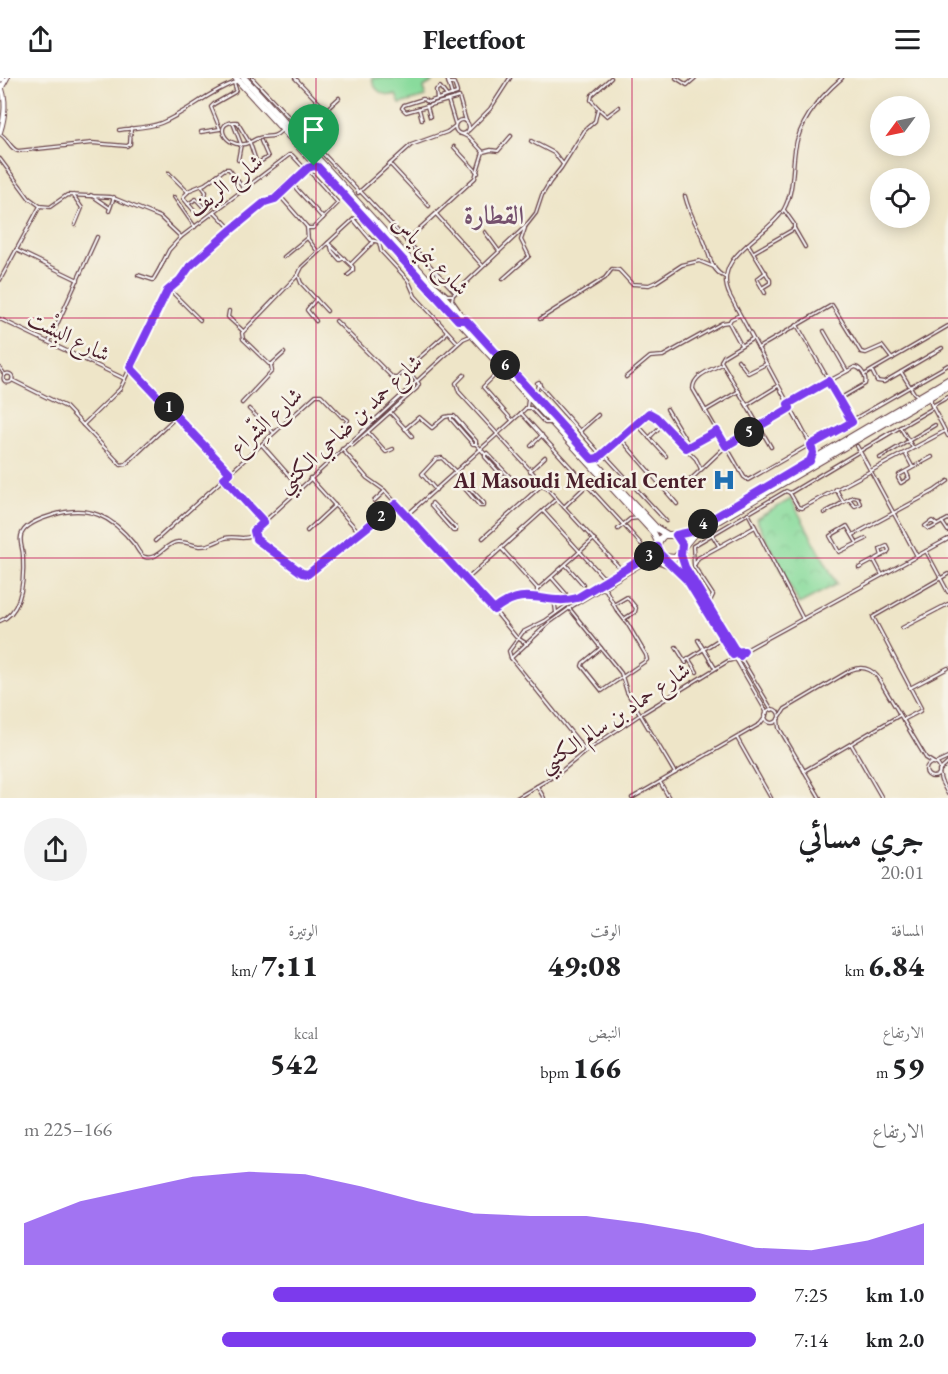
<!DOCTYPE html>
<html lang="ar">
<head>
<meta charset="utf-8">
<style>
  body { margin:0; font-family:"EB Garamond",Amiri,serif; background:#f2f2f2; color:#202124; direction:rtl; height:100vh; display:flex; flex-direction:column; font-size:22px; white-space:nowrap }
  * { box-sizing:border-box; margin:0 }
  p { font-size:20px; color:#757577 }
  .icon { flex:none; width:33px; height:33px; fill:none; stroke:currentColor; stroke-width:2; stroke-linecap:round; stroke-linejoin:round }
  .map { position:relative; height:720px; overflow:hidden; direction:ltr }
  .details { display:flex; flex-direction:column; background:#fff; flex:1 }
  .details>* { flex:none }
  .needle { width:39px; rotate:237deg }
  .controls { position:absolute; left:870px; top:18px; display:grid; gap:12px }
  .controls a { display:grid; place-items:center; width:60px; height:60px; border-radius:50%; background:#fff; box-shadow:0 3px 15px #0003; font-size:30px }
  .pin { position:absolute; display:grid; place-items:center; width:51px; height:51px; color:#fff; margin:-62px -26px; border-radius:50% 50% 50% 0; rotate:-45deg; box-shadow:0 0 6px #0007 }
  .pin .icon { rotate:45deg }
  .km { position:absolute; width:30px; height:30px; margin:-15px; border-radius:50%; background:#222; color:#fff; font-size:16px; line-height:30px; text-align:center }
  .round { display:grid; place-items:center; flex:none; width:63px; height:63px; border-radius:32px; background:#f2f2f2 }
  .head { display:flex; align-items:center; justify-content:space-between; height:102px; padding:0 24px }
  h1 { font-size:33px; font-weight:800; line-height:45px }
  .figures { display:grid; grid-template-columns:repeat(3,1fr); gap:9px; height:102px; padding:6px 24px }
  .figures div { display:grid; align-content:center }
  .figures b { font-size:30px; font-weight:800 }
  .figures small { font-size:16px; font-weight:400 }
  .figures p { font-size:16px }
  .chart { height:168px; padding:12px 24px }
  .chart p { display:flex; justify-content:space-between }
  .chart svg { width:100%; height:108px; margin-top:6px; fill:#7c3aed; opacity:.7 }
  ul { padding:0 24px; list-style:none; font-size:20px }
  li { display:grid; grid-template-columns:96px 72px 1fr; align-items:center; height:45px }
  li i { height:15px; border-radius:8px; background:#7c3aed }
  header { display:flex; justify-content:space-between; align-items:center; height:78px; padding:0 24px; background:#fff; font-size:27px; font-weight:800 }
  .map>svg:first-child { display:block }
</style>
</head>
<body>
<header><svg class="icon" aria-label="menu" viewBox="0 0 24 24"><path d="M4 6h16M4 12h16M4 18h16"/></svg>Fleetfoot<svg class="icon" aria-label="share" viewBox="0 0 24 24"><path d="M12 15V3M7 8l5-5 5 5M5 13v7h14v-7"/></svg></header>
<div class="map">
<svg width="948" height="720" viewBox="0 0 948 720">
  <defs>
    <pattern id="park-crowns" width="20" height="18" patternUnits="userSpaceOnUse" patternTransform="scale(1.5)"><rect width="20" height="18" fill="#89db9c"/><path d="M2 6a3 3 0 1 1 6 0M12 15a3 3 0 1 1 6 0" fill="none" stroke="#78bc87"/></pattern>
  </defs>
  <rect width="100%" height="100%" fill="#f7f3e8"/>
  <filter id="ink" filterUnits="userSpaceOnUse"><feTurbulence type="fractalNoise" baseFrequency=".0167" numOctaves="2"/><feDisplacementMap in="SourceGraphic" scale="12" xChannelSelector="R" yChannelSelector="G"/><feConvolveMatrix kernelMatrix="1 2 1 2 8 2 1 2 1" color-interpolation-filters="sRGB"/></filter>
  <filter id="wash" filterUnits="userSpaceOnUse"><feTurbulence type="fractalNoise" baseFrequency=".008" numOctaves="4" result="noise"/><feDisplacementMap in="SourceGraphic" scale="24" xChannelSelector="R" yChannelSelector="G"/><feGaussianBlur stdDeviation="1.35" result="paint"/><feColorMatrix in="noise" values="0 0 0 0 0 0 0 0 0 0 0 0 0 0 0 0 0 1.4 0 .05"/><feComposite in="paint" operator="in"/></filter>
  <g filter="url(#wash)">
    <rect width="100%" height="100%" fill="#eee5c8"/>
    <path fill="url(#park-crowns)" stroke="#6a7d64" stroke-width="1.5" d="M791 421 837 506 799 526 756 441Z"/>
    <path fill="#89db9c" stroke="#6a7d64" stroke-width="1.5" d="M372 0H435L431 5 424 9 425 19 400 26 396 17C383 18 374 13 372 0Z"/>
  </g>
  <g filter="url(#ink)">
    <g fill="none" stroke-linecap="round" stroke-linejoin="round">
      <g stroke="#633d43" stroke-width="4.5">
        <g id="minor">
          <path d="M252 0 359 114"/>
          <path d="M295 0 326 32"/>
          <path d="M447 0 452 17"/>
          <path d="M676 0 687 7 695 0"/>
          <path d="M449 5H454L457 14"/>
          <path d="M457 15 428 24 423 21 404 27 402 30 406 34 459 19"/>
          <path d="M459 19 466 43"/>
          <path d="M437 21 436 12 440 9 447 18"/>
          <path d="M448 22 455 45"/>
          <path d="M427 28 430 39"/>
          <path d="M598 30 607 38 619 29"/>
          <path d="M419 31 422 42"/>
          <circle cx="462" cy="49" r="7"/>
          <path d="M233 45 241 66 238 82"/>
          <path d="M220 51 211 29 214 26 235 14 236 11 234 5"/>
          <path d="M119 52C132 50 148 50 161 45 188 34 209 13 236 4"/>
          <path d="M469 52 490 31 510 0"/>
          <path d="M201 54 220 51"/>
          <path d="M0 56C8 60 10 71 18 73L92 65 127 68 130 66 131 50"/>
          <path d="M302 62 303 53 339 20"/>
          <path d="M261 63 268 79 258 85 256 83 250 65 248 62 237 44C212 42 224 70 245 66 250 65 254 61 259 60 268 57 273 61 281 53"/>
          <path d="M531 63 554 75 563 86"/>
          <path d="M454 69 478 95"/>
          <path d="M483 74 491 72 498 73 511 58"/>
          <path d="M0 81 29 120 40 128 50 129 67 117 111 119 160 139 181 159"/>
          <path d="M390 86 429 128"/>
          <path d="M169 95 188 114"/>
          <path d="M217 97 222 104"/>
          <path d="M292 106 323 140"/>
          <path d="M360 113 455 214"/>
          <path d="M358 115 411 67 447 54 455 48"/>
          <path d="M73 117 82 130 75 147"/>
          <path d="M91 117 110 130"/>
          <path d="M280 118 308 150H313L338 125 311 95"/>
          <path d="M685 118C690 138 696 145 704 163 710 177 710 192 725 199"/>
          <path d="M174 119 195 149"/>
          <path d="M188 126 196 121 206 132 214 127 212 121 208 122 205 119 206 114 202 108"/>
          <path d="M109 133 114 119"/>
          <path d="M195 134 184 121V118L190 112 205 106 225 91H229L244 111"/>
          <path d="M215 134 231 151"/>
          <path d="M436 136 482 187"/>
          <path d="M354 142 371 162 379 164 381 173 408 202 415 218 458 265"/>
          <path d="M307 149 308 161 318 174"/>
          <path d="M794 150 805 169"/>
          <path d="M485 154 499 173"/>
          <path d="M406 163 475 100 483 74 470 60 462 56"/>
          <path d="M328 165 353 189V193L348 197"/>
          <path d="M748 166 770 202V205L762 210"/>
          <path d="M331 169 332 173 340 182 344 180"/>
          <path d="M16 172 78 202"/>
          <path d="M754 174 794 151V146L784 132"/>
          <path d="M284 179 307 160"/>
          <path d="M351 186 374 163"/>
          <path d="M160 190 169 172 181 159 289 77H292L306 92"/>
          <path d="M138 197 153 202 164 183"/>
          <path d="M298 197 301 205 327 233"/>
          <path d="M503 201 529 178 521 162 525 150"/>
          <path d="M0 202 40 128"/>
          <path d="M436 207 447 217H453"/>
          <path d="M170 212 200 242"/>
          <path d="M765 215 757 201 766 194"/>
          <path d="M453 217 525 149 536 135 542 117 550 104 561 90 585 52 595 43 598 30 591 22 592 17 611 0"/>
          <path d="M453 217 452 222 459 232"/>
          <path d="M316 221 307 232 316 243"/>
          <path d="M229 233 228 239 243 253"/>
          <path d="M740 237 731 241 729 245 741 267"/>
          <path d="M0 241 125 301"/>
          <path d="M540 241 605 200 612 191 619 192 632 206 649 207 656 204 682 187 699 183 714 189"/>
          <path d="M336 243 393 300H397L403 294 408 293 419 306 417 310 353 367 347 366"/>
          <path d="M797 247 852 343"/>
          <path d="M824 253 847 293"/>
          <path d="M752 261 724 278 721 283 771 369"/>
          <path d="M49 264 97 159"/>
          <path d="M758 270 832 227 861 274 866 275 882 268 892 281"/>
          <path d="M284 275 272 286H269L243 261 242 255 298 197 302 189 355 140 361 139"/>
          <path d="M738 282 748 295 766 286"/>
          <path d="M722 286C711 292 693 297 693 311L744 399 748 402 948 287"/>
          <path d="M411 287 445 257 446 254"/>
          <path d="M499 288V293L483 309 512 342"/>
          <path d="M130 289 230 395"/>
          <path d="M0 290 5 297"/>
          <path d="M872 293 877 303 884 304 942 270"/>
          <path d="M901 294 914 315 918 318"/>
          <circle cx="8" cy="300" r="4.5"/>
          <path d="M464 297 456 305 459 314 618 488"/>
          <path d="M864 297 948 248"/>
          <path d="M626 299 650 279 663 278 722 245 729 244"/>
          <path d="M12 302 66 329 121 387 126 386 177 338"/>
          <path d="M829 303 855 289C862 290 867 300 865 306L839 321"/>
          <path d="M539 304 540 307H538L537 305Z"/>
          <path d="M539 307 601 377"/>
          <path d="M535 316 538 307"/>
          <path d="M931 320V326L948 358"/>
          <path d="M242 325 272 293 271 287"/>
          <path d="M789 325 828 303"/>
          <path d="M747 327 778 308"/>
          <path d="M932 328 948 319"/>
          <path d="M526 330H531L545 345H552"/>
          <path d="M790 330 813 370 812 381"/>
          <path d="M249 331 273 354"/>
          <path d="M667 331 687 364"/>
          <path d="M705 333 739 313"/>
          <path d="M390 334 412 358"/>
          <path d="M521 335 641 466"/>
          <path d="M451 338H454L476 363V366H473L451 341Z"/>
          <path d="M636 345 666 378"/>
          <path d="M83 347 120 311 167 213 181 202 189 190 231 151 265 124 275 121 308 90 311 84"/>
          <path d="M343 348 348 342 344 339"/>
          <path d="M900 349 913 370"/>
          <path d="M405 351 419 339 432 350 445 339 450 338"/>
          <path d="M802 351 730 218C710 178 768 159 784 131 794 113 792 92 795 72 799 43 820 19 842 0"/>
          <path d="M580 353 598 337"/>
          <path d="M368 354 386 374 393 371"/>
          <path d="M620 360 677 426"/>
          <path d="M649 360 663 346"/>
          <path d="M881 360 891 354"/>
          <path d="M476 366 485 376"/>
          <path d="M262 367 300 410"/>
          <path d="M531 368 542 357"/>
          <path d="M857 368 917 478"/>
          <path d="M342 371 367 400 384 412 494 532 516 559 527 566"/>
          <path d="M686 371 717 353"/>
          <path d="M487 375 511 400 510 404 507 403 485 379V377Z"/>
          <path d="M603 375 666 443"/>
          <path d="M905 375 912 388"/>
          <path d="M880 380 935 347"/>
          <path d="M594 381 598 380 645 338 652 336 696 381 701 391"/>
          <path d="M530 393 545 379"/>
          <path d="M906 393 909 400 901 405 898 400 899 397 932 379"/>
          <path d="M224 400 264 444"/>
          <path d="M310 400 360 455"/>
          <path d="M460 400 484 425V428H480L459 404Z"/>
          <path d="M688 404 726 368 790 330"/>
          <path d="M836 411 843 424"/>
          <path d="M436 412 422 396 436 381 442 380 456 394"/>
          <path d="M790 415 798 429 802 430 945 353"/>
          <path d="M374 423 385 413"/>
          <path d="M432 425 456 450V453H453L431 428Z"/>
          <path d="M564 429 587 407"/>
          <path d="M543 433 602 498 610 500"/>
          <path d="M748 435 803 541"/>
          <path d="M824 435C834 430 843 424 853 419L858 420 860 426 855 428 849 421"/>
          <path d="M407 437 521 335 527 329 528 322"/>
          <path d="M942 444 948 453"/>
          <path d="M937 447 932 443 925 448 929 451H930L948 441"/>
          <path d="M711 449 710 453 719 468"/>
          <path d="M618 451 630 441 639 440"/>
          <path d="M307 453 335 427"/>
          <path d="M253 454 463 261 470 258"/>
          <path d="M252 457 253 460 307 497 396 426"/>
          <path d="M853 457 934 413 948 403"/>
          <path d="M483 460 543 406"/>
          <path d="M155 463 316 317H321L342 339"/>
          <path d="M857 465 847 448 830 458 839 474 866 461"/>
          <path d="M501 470 537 510V518"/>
          <path d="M926 473 948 514"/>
          <path d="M681 475 685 489 737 574"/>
          <path d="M666 481 687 502 733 577"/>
          <path d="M874 482 882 497"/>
          <path d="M646 485H660L675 490"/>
          <path d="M695 486 698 480 755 449"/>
          <path d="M566 487 583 506"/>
          <path d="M859 490 887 475 889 472 887 468 880 471 882 478"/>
          <path d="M552 500 566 516"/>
          <path d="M466 502 556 421"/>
          <path d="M601 510 606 512 616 531 627 545 646 577 647 582 602 613 582 588 583 585 601 570"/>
          <path d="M538 511 594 461"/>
          <path d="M551 521 555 527 556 535"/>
          <path d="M615 526 627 519 636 530 635 534 624 541"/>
          <path d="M708 527 713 517 694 488 693 468 786 413 790 415C838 386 885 358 933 330"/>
          <path d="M569 530 621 595 627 614 675 695"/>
          <path d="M494 532C527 506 542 527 574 521"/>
          <path d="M0 543C23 534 24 498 23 478 23 470 18 462 22 455 27 445 43 440 53 437 88 426 112 438 134 466 137 470 140 478 145 479 157 483 166 465 177 464 185 463 192 467 199 468 209 469 217 463 225 460 235 457 242 463 252 458"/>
          <path d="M902 550 948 526"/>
          <path d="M698 562 715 590"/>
          <path d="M676 569 686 585"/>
          <circle cx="737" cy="578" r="3.5"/>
          <path d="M740 578 744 573 948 461"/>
          <path d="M740 579 772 632"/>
          <path d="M511 580 509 573 523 554 545 543 577 520 649 477 656 471"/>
          <path d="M511 580 549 545 574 527 649 482 661 478"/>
          <path d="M511 580 586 673"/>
          <path d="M688 580 697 594"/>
          <path d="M736 581 767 635"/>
          <path d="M685 583 723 559"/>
          <path d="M910 610 948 590"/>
          <circle cx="772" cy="638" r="7"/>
          <path d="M779 640 785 631 851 592C861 588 870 590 877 598L926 680 934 685"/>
          <path d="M778 641 779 650 820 720"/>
          <path d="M903 642 920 633 921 630 873 539 948 496"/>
          <path d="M737 660 771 720"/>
          <path d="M851 666 882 720"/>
          <path d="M937 685 948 680"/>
          <circle cx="933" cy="692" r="7"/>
          <path d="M804 693 900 637"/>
          <path d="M939 693 948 685"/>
          <path d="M939 695 941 703 948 716"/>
          <path d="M660 704 669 720"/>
          <path d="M537 708 544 720"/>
          <path d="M517 720 559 695 586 673 641 636 728 583 735 581"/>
          <path d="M632 720 760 646 766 638"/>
        </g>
      </g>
      <g stroke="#633d43" stroke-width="6">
        <g id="tertiary">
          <path d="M0 6C7 20 5 39 0 54"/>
          <path d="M2 9 7 0"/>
        </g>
      </g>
      <g stroke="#633d43" stroke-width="8">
        <g id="primary">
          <path d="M236 0 653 454 658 464"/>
          <path d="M244 0 597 387 656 450 666 456"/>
          <path d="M676 457 682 463V473L675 480 664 479C655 473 656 464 664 457H681L690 454 948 302"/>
          <path d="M683 469 692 458 948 308"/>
        </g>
      </g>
      <g stroke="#633d43" stroke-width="9">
        <path id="trunk" d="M0 0H1"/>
      </g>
      <use href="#minor" stroke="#fff" stroke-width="2"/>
      <use href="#tertiary" stroke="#fff" stroke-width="4"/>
      <use href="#primary" stroke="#fff" stroke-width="6"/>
      <use href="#trunk" stroke="#fff" stroke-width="7"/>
    </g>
  </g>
  <g fill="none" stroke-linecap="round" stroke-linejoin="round" filter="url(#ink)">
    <g stroke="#fff" stroke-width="12">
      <path id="route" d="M314 88 308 90 275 121 265 124 231 152 190 188 180 202 167 213 130 289 230 395 224 400 264 444 254 453 256 461 302 495 308 496 396 426 494 532C527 505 545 529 577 520L649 477 657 469 660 476 687 502 733 577 735 574 744 573 740 578 739 575C737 574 736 572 734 570L685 489 681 477 682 466 676 457 690 454 810 383 813 375 811 367 852 344 828 303 788 326 790 330 726 368 717 353 686 370 656 339 649 335 598 380 592 381 466 242H458L318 89 314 88"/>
    </g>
    <use href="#route" stroke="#7c3aed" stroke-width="8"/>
  </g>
  <path fill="none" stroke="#c2185b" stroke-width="1.5" stroke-opacity="0.55" d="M316 0V720M632 0V720M0 240H948M0 480H948"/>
  <defs>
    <g id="hospital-bare" transform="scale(1.8)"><path d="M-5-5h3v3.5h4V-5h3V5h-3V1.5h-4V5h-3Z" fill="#1f6fb2" stroke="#f7f3e8" stroke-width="2.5" paint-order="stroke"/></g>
  </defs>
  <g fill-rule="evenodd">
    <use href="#hospital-bare" x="724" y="402"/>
  </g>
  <g text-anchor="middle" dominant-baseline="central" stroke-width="5" stroke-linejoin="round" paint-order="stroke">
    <g font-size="22" fill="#4a1f2b" stroke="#f7f3e8">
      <text transform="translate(225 107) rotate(-37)">شارع الريف</text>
      <text transform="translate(431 177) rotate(47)">شارع بني ياس</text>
      <text transform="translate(69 258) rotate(26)">شارع البِشْت</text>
      <text transform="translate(266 343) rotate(-42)">شارع الشِّراع</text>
      <text transform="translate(349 345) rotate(-43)">شارع حمد بن ضاحي الكتبي</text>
      <text transform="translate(614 639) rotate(-34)">شارع حماد بن سالم الكتبي</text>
    </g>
    <g font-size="22" font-weight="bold" fill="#4a1f2b" stroke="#f7f3e8" text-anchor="end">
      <text x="706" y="402">Al Masoudi Medical Center</text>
    </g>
    <g font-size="26" font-weight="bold" fill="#75516e" stroke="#f7f3e8">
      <text x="494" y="137">القطارة</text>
    </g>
  </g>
</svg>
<div class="controls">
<a><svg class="needle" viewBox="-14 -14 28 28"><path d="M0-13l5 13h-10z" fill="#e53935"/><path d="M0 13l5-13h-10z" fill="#757577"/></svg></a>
<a><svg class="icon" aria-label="locate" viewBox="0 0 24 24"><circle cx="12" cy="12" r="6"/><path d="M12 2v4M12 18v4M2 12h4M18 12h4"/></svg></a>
</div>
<div class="pin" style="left:314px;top:88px;background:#1e9e55"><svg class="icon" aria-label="arrive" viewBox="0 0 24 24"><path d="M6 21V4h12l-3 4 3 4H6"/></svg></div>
<b class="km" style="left:169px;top:329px">1</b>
<b class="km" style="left:381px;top:438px">2</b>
<b class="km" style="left:649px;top:478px">3</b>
<b class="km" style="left:703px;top:446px">4</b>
<b class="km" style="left:749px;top:354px">5</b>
<b class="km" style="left:505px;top:287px">6</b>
</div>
<section class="details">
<div class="head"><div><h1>جري مسائي</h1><p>20:01</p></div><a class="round"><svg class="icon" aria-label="share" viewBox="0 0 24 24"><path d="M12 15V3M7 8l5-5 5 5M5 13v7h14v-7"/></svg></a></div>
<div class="figures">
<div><p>المسافة</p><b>6.84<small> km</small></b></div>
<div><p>الوقت</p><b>49:08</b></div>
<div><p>الوتيرة</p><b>7:11<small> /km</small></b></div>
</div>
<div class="figures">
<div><p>الارتفاع</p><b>59<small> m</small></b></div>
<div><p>النبض</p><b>166<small> bpm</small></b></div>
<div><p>kcal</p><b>542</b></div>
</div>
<div class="chart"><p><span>الارتفاع</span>166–225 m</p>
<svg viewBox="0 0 160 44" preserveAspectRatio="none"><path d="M0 44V27L10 18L20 13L30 8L40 6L50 7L60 12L70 18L80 23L90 24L100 24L110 27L120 31L130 37L140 38L150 34L160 27V44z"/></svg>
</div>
<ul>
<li><b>1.0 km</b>7:25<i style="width:66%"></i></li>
<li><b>2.0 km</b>7:14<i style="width:73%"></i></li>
</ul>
</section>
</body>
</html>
